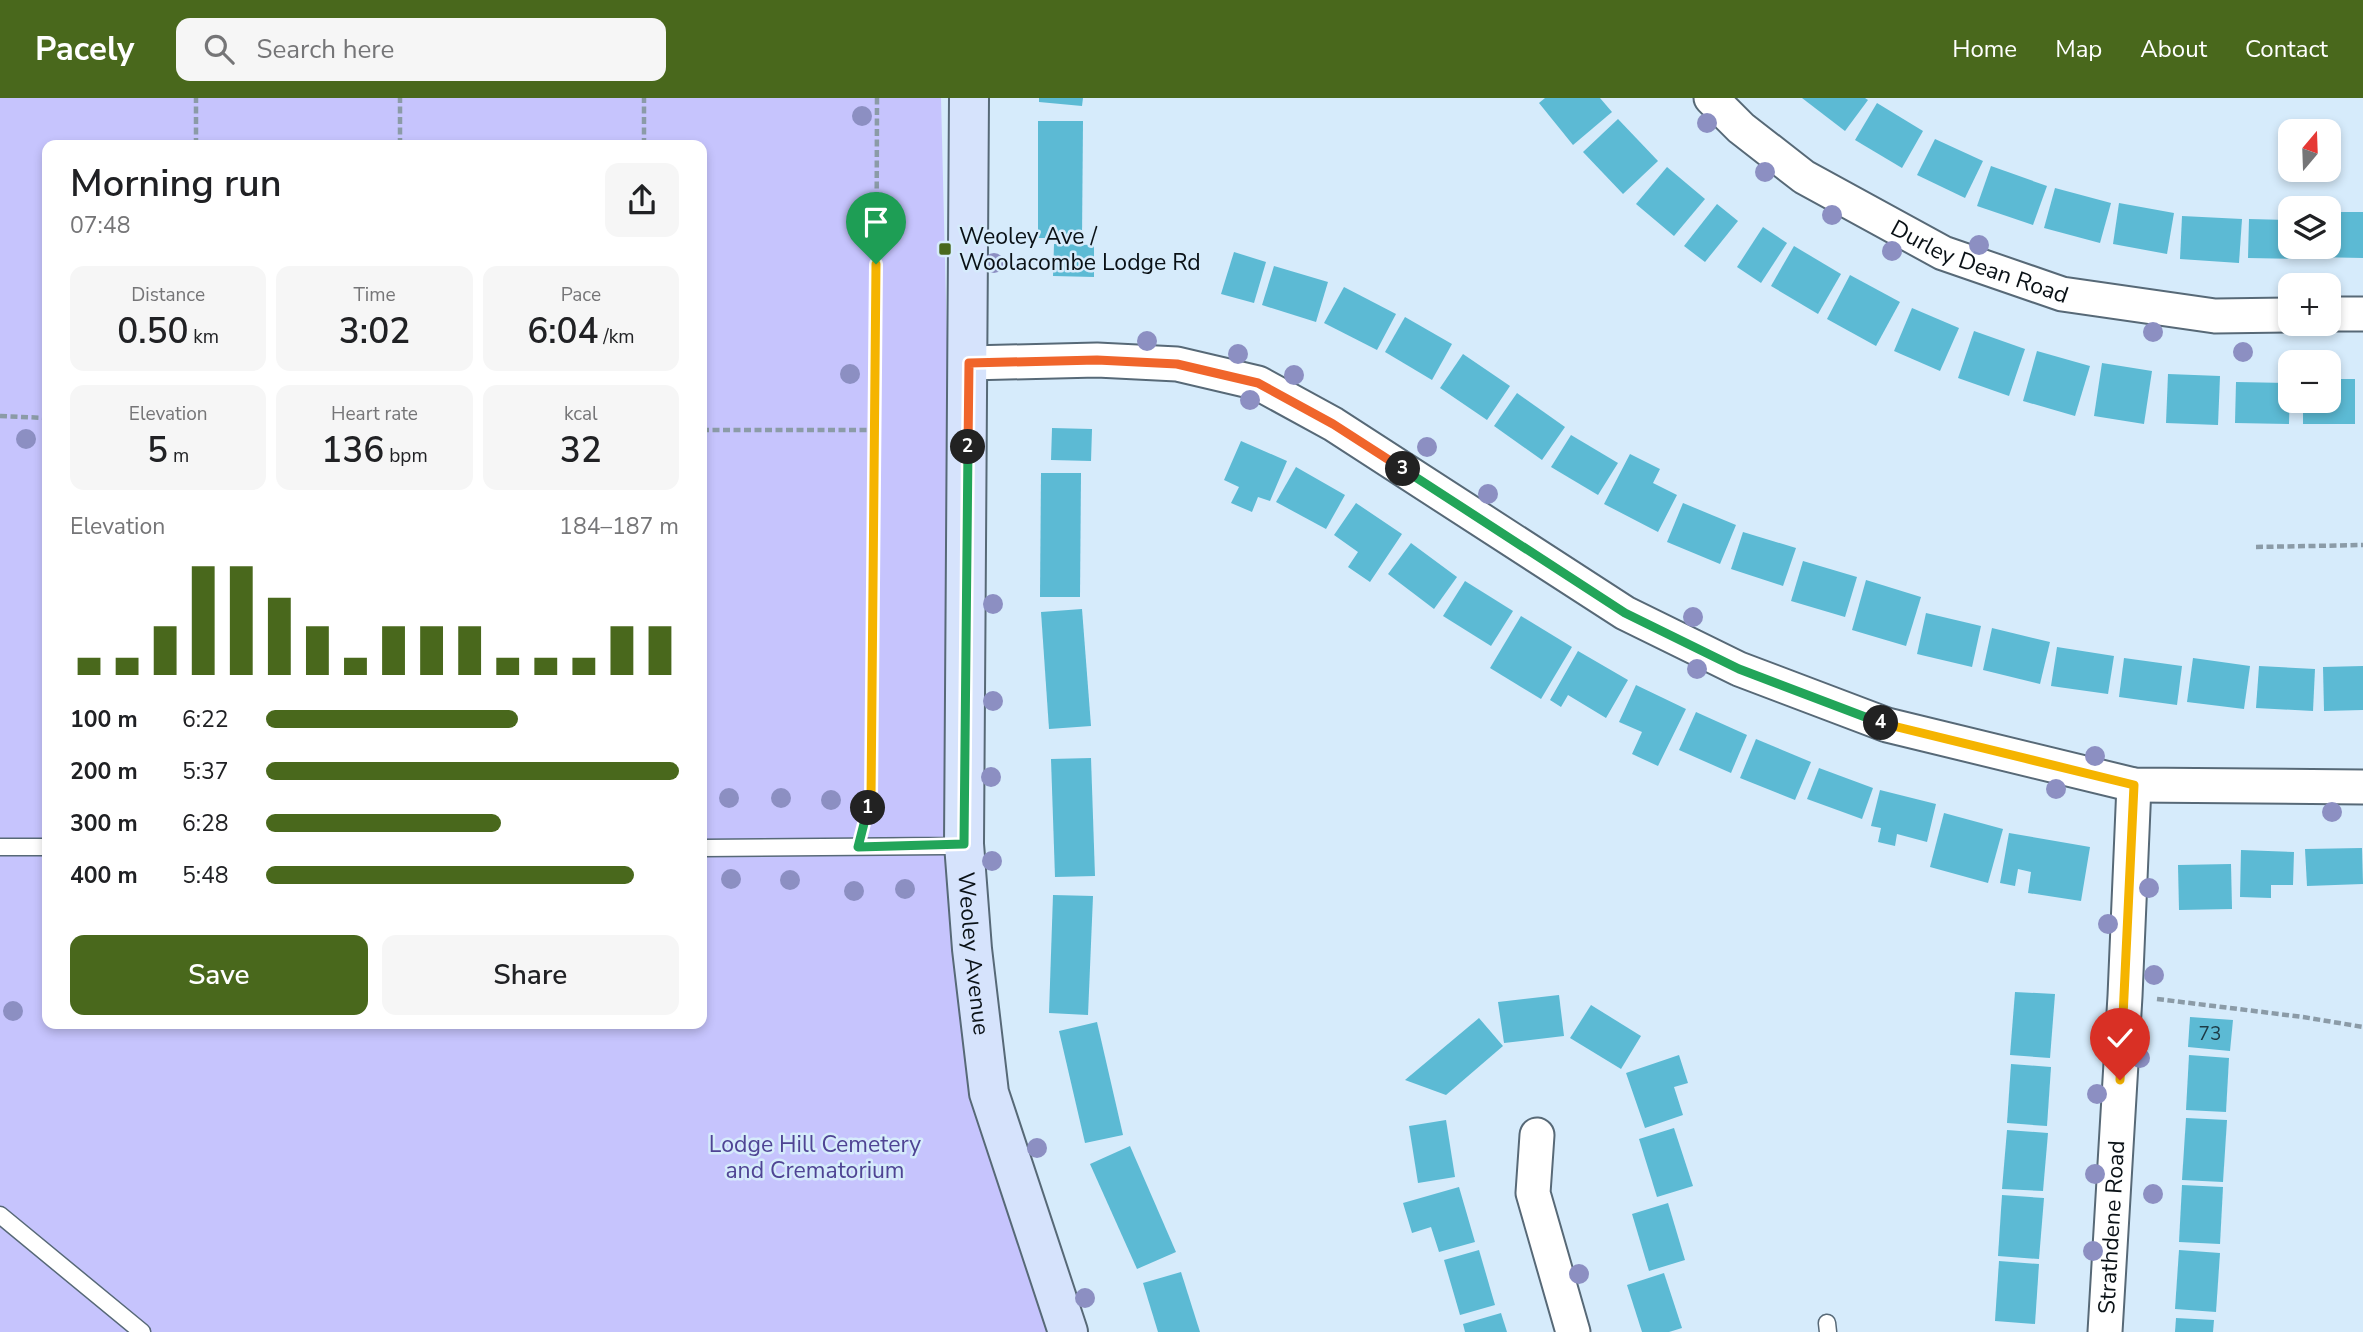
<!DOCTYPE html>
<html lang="en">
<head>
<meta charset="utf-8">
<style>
  body { margin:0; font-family:"Nunito Sans",sans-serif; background:#f6f6f6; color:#202124; height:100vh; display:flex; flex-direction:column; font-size:26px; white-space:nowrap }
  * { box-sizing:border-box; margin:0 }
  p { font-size:23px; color:#757577 }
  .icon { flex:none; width:38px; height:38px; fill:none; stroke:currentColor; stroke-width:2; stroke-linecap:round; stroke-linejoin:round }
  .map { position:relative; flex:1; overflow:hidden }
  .drawer { position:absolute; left:42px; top:42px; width:665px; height:889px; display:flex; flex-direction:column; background:#fff; border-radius:14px; box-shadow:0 4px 10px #0003 }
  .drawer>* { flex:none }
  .needle { width:46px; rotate:19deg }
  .tools { position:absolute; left:2278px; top:21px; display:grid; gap:14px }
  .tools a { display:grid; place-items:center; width:63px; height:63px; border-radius:14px; background:#fff; box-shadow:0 4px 10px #0003; font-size:35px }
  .pin { position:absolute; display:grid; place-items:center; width:60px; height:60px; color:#fff; margin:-72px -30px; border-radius:50% 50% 50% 0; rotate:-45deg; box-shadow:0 0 7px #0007 }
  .pin .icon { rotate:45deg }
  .km { position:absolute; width:35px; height:35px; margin:-18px; border-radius:50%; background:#222; color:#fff; font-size:19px; line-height:35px; text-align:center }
  .round { display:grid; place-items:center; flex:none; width:74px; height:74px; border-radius:14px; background:#f6f6f6 }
  .summary { display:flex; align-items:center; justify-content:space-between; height:119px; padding:0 28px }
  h1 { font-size:38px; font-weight:600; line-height:52px }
  .metrics { display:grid; grid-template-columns:repeat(3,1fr); gap:10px; height:119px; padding:7px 28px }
  .metrics div { display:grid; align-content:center; border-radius:14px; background:#f6f6f6; text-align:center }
  .metrics b { font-size:35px; font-weight:600 }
  .metrics small { font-size:19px; font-weight:400 }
  .metrics p { font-size:19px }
  .chart { height:196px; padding:14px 28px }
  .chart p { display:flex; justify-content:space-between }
  .chart svg { width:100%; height:126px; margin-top:7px; stroke:#49681c; stroke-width:6 }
  .primary-button { display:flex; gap:14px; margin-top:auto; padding:14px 28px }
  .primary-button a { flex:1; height:80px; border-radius:14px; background:#49681c; color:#fff; font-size:28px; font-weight:600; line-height:80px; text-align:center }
  .primary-button a+a { background:#f6f6f6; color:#202124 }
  ul { padding:0 28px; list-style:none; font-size:23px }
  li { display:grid; grid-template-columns:112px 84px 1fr; align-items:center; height:52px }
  li i { height:18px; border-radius:9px; background:#49681c }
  header { display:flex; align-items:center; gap:42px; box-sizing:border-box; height:98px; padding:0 35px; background:#49681c; color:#fff }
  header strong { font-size:33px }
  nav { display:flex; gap:38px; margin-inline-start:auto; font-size:24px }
  .search { width:490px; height:63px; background:#f6f6f6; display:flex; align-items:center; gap:18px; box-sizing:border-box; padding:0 24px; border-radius:14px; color:#757577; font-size:26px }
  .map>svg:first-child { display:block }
</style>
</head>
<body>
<header>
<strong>Pacely</strong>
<div class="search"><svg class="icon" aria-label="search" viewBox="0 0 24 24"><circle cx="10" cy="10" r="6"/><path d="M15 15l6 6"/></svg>Search here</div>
<nav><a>Home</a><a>Map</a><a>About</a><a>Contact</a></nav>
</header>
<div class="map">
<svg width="2363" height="1234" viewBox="0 0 2363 1234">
  <rect width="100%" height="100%" fill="#d6ebfb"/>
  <path fill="#c6c4fd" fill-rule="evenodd" d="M0 0H941L947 244 945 748 1055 1234H0ZM47 47H702V926H47Z"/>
  <g fill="#5cbad4">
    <path d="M1039 0H1083L1082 8 1039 4Z"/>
    <path d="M1545 0H1600L1612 14 1573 47 1539 5Z"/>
    <path d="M1802 0H1865L1868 2 1845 33Z"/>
    <path d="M1877 5 1923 33 1902 70 1855 42Z"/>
    <path d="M1618 21 1658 63 1623 96 1583 54Z"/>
    <path d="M1038 23H1083L1082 140H1038Z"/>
    <path d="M1935 41 1983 63 1965 100 1917 77Z"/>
    <path d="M1991 68 2047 88 2033 127 1977 108Z"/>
    <path d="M1667 69 1705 101 1674 138 1636 106Z"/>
    <path d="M2055 90 2111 105 2100 145 2044 130Z"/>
    <path d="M2119 105 2174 115 2167 156 2113 146Z"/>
    <path d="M1717 106 1738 123 1705 164 1684 148Z"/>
    <path d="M2329 114H2363V160L2314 159V149H2329Z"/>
    <path d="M2182 118 2242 121 2239 165 2180 161Z"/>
    <path d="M2249 121 2291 122V149H2304V161L2248 160Z"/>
    <path d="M1763 129 1787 145 1761 185 1737 169Z"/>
    <path d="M1054 146 1094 147V179L1053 178Z"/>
    <path d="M1794 148 1841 176 1818 216 1771 188Z"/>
    <path d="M1234 154 1266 164 1254 205 1221 196Z"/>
    <path d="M1274 168 1328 184 1316 224 1262 207Z"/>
    <path d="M1850 177 1900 204 1876 248 1827 221Z"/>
    <path d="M1344 189 1396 216 1377 252 1324 225Z"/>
    <path d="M1912 210 1959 230 1940 273 1894 253Z"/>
    <path d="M1405 219 1452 246 1432 282 1385 254Z"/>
    <path d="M1974 233 2025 251 2009 298 1958 280Z"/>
    <path d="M2037 253 2090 268 2075 318 2023 303Z"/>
    <path d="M1463 256 1510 288 1487 322 1440 290Z"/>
    <path d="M2102 265 2152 273 2144 326 2094 318Z"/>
    <path d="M2168 276 2220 278 2218 327 2166 325Z"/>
    <path d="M2329 281H2355V326H2303V303H2329Z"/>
    <path d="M2236 284 2290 285 2289 326 2235 325Z"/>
    <path d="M1517 295 1565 329 1542 362 1494 328Z"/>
    <path d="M1052 330 1092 331 1091 363 1051 362Z"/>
    <path d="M1571 337 1618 365 1598 397 1551 369Z"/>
    <path d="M1241 343 1287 363 1270 403 1258 399 1252 414 1231 405 1239 389 1224 382Z"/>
    <path d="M1630 356 1660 371 1653 385 1677 397 1658 434 1604 406Z"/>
    <path d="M1296 369 1345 397 1326 431 1276 404Z"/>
    <path d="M1041 375H1081L1080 499H1040Z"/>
    <path d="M1356 405 1402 436 1370 484 1348 469 1358 454 1334 437Z"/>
    <path d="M1683 405 1736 427 1720 466 1667 444Z"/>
    <path d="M1743 434 1796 450 1783 488 1731 471Z"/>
    <path d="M1411 445 1457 479 1434 511 1388 476Z"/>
    <path d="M1803 463 1857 479 1845 519 1791 503Z"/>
    <path d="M1866 482 1921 499 1906 548 1852 532Z"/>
    <path d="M1465 483 1513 513 1491 548 1443 518Z"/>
    <path d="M1082 511 1091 628 1049 631 1041 514Z"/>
    <path d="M1926 515 1981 528 1972 569 1917 556Z"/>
    <path d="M1521 518 1572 549 1541 601 1490 570Z"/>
    <path d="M1992 530 2050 544 2040 586 1983 572Z"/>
    <path d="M2057 549 2114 558 2108 596 2051 588Z"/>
    <path d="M1578 553 1628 582 1606 620 1568 597 1561 609 1550 602Z"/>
    <path d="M2124 560 2182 568 2177 607 2119 599Z"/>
    <path d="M2193 560 2250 568 2244 611 2187 604Z"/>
    <path d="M2259 568 2315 571 2313 613 2256 610Z"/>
    <path d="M2363 568V612L2324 613 2323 569Z"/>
    <path d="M1636 587 1686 611 1658 668 1632 656 1642 634 1619 624Z"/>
    <path d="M1696 614 1747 637 1731 675 1679 652Z"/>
    <path d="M1756 641 1811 664 1795 702 1740 680Z"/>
    <path d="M1091 660 1095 778 1055 779 1051 661Z"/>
    <path d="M1819 670 1873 690 1862 721 1807 701Z"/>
    <path d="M1880 692 1936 706 1927 744 1897 736 1895 748 1878 744 1881 730 1871 728Z"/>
    <path d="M1944 715 2003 731 1988 785 1930 769Z"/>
    <path d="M2009 735 2090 749 2081 803 2028 795 2031 774 2018 771 2015 788 2000 785Z"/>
    <path d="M2362 750 2363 786 2307 788 2305 751Z"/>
    <path d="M2241 752 2294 754 2293 787H2271V800L2240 799Z"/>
    <path d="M2231 766 2232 811 2179 812 2178 767Z"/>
    <path d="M1053 797 1093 798 1088 917 1049 915Z"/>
    <path d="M2015 894 2055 896 2050 960 2010 957Z"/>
    <path d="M1559 897 1564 938 1504 945 1498 904Z"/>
    <path d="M1591 907 1641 938 1621 971 1570 940Z"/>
    <path d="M2190 919 2233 922 2230 953 2188 949Z"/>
    <path d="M1479 920 1503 948 1446 997 1405 982Z"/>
    <path d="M1097 924 1123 1037 1085 1045 1059 933Z"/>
    <path d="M1679 957 1688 985 1674 989 1683 1017 1645 1030 1626 975Z"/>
    <path d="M2189 957 2229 960 2226 1014 2186 1012Z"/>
    <path d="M2011 966 2051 969 2047 1028 2007 1025Z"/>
    <path d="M2186 1020 2227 1022 2223 1084 2182 1082Z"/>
    <path d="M1446 1022 1455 1079 1418 1085 1409 1028Z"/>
    <path d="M1674 1030 1693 1088 1657 1099 1639 1041Z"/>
    <path d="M2007 1032 2048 1035 2043 1093 2002 1091Z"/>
    <path d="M1130 1048 1176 1154 1137 1171 1090 1066Z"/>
    <path d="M2182 1087 2223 1089 2220 1146 2179 1144Z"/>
    <path d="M1459 1089 1475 1144 1439 1154 1431 1129 1412 1135 1403 1105Z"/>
    <path d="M2002 1097 2044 1100 2039 1161 1998 1158Z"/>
    <path d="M1668 1105 1685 1162 1649 1173 1632 1116Z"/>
    <path d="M1479 1152 1495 1207 1460 1217 1444 1162Z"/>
    <path d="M2179 1152 2220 1155 2216 1214 2175 1211Z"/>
    <path d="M1999 1163 2039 1166 2035 1226 1995 1223Z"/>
    <path d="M1181 1174 1200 1234H1158L1143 1185Z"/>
    <path d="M1664 1175 1682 1230 1669 1234H1642L1627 1187Z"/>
    <path d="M1501 1215 1507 1234H1465L1463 1226Z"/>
    <path d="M2176 1220 2214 1222 2213 1234H2175Z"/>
  </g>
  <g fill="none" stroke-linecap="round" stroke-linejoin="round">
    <g stroke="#576977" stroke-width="19">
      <g id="lane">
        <path d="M0 749H47"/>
        <path d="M702 750 945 748 964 746"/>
        <path d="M0 1117 142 1234"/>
        <path d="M1827 1225 1828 1234"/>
      </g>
    </g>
    <g stroke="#576977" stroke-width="37">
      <g id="street">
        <path id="s1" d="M1711 0 1741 30 1804 79 1943 155 2062 196 2215 218 2291 217"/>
        <path d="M2329 216H2363"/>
        <path d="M969 265 1097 262 1177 266 1258 285 1333 326 1625 515 1739 571 1887 627 2134 687 2363 689"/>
        <path d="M1537 1037 1533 1095 1573 1234"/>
        <path id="s2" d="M2105 1234 2125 898 2134 687"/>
      </g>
    </g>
    <g stroke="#576977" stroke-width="42">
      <g id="secondary">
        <path id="s3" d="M969 0 964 746 972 851 989 995 1068 1234"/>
      </g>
    </g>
    <g stroke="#8b9ba7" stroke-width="4.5" stroke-dasharray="7 3.5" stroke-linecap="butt">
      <path d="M196 47V0"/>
      <path d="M400 47V0"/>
      <path d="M644 47V0"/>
      <path d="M0 318 47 320"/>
      <path d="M702 332H876L871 701 865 724"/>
      <path d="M876 332 877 0"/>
      <path d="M2256 449 2363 447"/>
      <path d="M2157 901 2303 919 2363 929"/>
    </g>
    <use href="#lane" stroke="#fff" stroke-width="16"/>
    <use href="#street" stroke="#fff" stroke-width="33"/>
    <use href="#secondary" stroke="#d6e3fc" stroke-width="38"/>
  </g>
  <g fill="#8c8fc2">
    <circle cx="862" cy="18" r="10"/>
    <circle cx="1707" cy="25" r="10"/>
    <circle cx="1765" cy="74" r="10"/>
    <circle cx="1832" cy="117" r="10"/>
    <circle cx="1979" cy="147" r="10"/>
    <circle cx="1892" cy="153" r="10"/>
    <circle cx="994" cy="165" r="10"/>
    <circle cx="2153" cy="234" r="10"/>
    <circle cx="1147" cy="243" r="10"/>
    <circle cx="2243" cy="254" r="10"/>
    <circle cx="1238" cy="256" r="10"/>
    <circle cx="850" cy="276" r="10"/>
    <circle cx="1294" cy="277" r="10"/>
    <circle cx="1250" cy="302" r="10"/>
    <circle cx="26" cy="341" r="10"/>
    <circle cx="1427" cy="349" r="10"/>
    <circle cx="1488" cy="396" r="10"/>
    <circle cx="993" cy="506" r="10"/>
    <circle cx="1693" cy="519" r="10"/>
    <circle cx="1697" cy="571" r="10"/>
    <circle cx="993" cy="603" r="10"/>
    <circle cx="2095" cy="658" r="10"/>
    <circle cx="991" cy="679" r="10"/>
    <circle cx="2056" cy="691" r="10"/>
    <circle cx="729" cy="700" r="10"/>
    <circle cx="781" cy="700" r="10"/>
    <circle cx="831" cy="702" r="10"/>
    <circle cx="2332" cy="714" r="10"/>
    <circle cx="992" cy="763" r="10"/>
    <circle cx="731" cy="781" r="10"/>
    <circle cx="790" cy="782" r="10"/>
    <circle cx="2149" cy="790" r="10"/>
    <circle cx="905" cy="791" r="10"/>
    <circle cx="854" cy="793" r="10"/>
    <circle cx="2108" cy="826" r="10"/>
    <circle cx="2154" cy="877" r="10"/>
    <circle cx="13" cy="913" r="10"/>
    <circle cx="2103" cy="933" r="10"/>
    <circle cx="2140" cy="960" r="10"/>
    <circle cx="2097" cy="996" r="10"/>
    <circle cx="1037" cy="1050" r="10"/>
    <circle cx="2095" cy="1076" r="10"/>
    <circle cx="2153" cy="1096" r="10"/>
    <circle cx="2093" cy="1153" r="10"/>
    <circle cx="1579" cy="1176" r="10"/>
    <circle cx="1085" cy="1200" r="10"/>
  </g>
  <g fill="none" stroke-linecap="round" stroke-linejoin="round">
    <g stroke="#fff" stroke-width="14">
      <path id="split-1" d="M868 710 871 701 876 166"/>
    </g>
    <g stroke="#fff" stroke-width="14">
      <path id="split-2" d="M868 710 858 749 964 746 968 349"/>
    </g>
    <g stroke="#fff" stroke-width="14">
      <path id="split-3" d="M968 349 969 265 1097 262 1177 266 1258 285 1333 326 1403 371"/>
    </g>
    <g stroke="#fff" stroke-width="14">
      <path id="split-4" d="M1403 371 1625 515 1739 571 1881 625"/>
    </g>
    <g stroke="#fff" stroke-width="14">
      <path id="split-5" d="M1881 625 2134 687 2120 982"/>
    </g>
    <use href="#split-1" stroke="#f5b400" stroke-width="9"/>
    <use href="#split-2" stroke="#22a559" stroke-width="9"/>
    <use href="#split-3" stroke="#f0652b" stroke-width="9"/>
    <use href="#split-4" stroke="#22a559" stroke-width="9"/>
    <use href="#split-5" stroke="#f5b400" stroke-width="9"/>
  </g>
  <rect fill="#49681c" stroke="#d6ebfb" stroke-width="2.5" x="938" y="144" width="14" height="14" rx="3.5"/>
  <g text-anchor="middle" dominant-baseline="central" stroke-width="5" stroke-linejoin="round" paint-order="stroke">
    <g font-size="19" fill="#1e3b46">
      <text x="2210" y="936">73</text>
    </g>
    <g font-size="23" fill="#0a1116" stroke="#d6ebfb" text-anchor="start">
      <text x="959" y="138">Weoley Ave /<tspan x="959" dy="26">Woolacombe Lodge Rd</tspan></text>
    </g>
    <g font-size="23" fill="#0a1116" stroke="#d6ebfb">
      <text stroke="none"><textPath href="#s1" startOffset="318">Durley Dean Road</textPath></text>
      <text stroke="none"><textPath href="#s3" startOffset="856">Weoley Avenue</textPath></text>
      <text stroke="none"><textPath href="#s2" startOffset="105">Strathdene Road</textPath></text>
    </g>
    <g font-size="23" fill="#4f4494" stroke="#d6ebfb">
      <text x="815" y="1046">Lodge Hill Cemetery<tspan x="815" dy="26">and Crematorium</tspan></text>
    </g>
  </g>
</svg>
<div class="tools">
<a><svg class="needle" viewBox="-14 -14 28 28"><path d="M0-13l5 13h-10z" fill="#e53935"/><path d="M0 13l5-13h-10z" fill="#757577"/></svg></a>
<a><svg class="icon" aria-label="layers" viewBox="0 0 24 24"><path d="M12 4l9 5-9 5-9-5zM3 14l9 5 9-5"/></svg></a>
<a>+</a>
<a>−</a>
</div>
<div class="pin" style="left:876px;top:166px;background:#1e9e55"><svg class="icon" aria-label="arrive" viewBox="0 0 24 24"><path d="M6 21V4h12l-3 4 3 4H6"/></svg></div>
<div class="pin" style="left:2120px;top:982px;background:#d93025"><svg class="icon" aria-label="check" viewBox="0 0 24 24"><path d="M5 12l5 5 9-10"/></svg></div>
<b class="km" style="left:868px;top:710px">1</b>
<b class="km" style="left:968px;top:349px">2</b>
<b class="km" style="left:1403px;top:371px">3</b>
<b class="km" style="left:1881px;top:625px">4</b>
<section class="drawer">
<div class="summary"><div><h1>Morning run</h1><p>07:48</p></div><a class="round"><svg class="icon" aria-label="share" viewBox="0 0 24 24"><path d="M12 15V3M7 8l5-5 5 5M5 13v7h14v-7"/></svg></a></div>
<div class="metrics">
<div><p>Distance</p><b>0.50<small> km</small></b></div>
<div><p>Time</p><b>3:02</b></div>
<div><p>Pace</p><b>6:04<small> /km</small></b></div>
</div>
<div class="metrics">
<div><p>Elevation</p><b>5<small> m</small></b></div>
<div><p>Heart rate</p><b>136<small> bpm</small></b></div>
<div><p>kcal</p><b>32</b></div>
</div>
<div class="chart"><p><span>Elevation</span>184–187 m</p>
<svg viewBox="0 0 160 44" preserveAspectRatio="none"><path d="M5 44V38M15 44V38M25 44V27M35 44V6M45 44V6M55 44V17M65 44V27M75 44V38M85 44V27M95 44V27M105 44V27M115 44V38M125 44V38M135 44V38M145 44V27M155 44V27"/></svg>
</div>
<ul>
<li><b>100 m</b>6:22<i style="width:61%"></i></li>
<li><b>200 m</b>5:37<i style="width:100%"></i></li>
<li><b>300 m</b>6:28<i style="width:57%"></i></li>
<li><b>400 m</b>5:48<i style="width:89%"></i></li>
</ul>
<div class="primary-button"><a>Save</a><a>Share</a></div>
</section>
</div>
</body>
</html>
